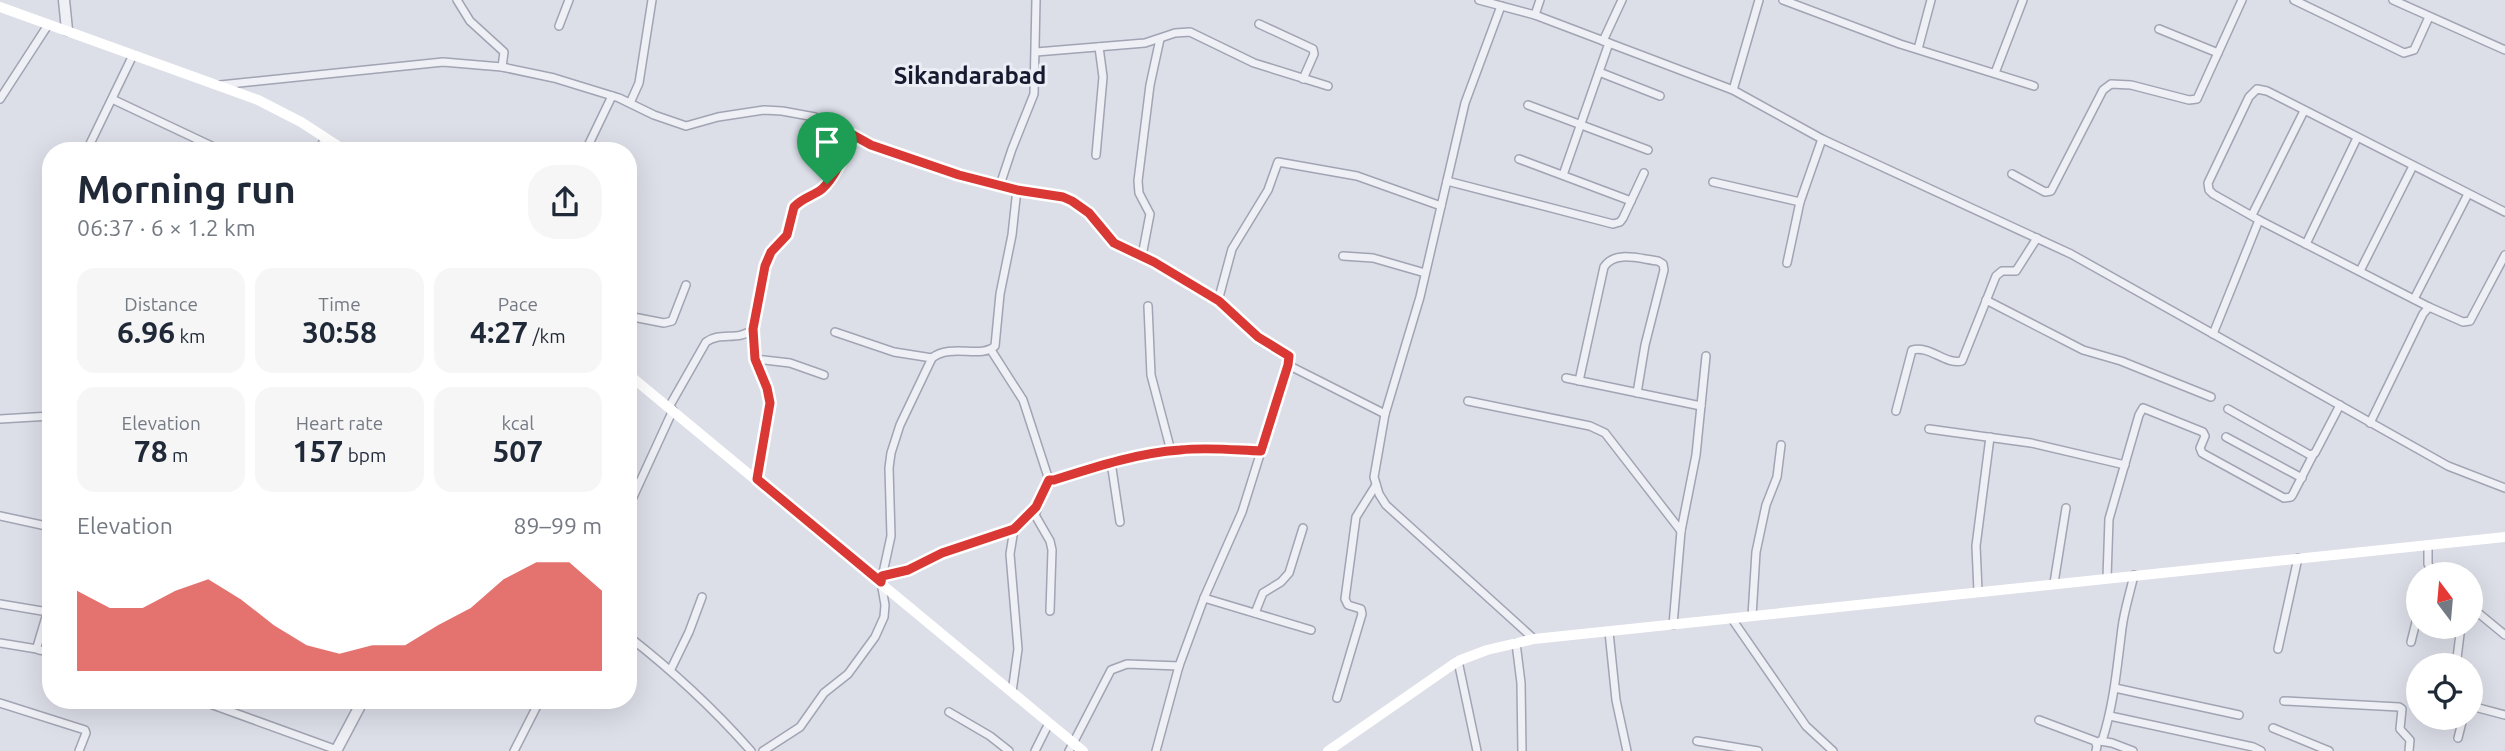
<!DOCTYPE html>
<html lang="en">
<head>
<meta charset="utf-8">
<style>
  body { margin:0; font-family:Ubuntu,sans-serif; background:#f6f6f7; color:#1f2937; height:100vh; display:flex; flex-direction:column; font-size:26px; white-space:nowrap }
  * { box-sizing:border-box; margin:0 }
  p { font-size:23px; color:#747a83 }
  .icon { flex:none; width:38px; height:38px; fill:none; stroke:currentColor; stroke-width:2; stroke-linecap:round; stroke-linejoin:round }
  .map { position:relative; flex:1; overflow:hidden }
  .details { position:absolute; left:42px; top:142px; width:595px; height:567px; display:flex; flex-direction:column; background:#fff; border-radius:28px; box-shadow:0 7px 28px #0002 }
  .details>* { flex:none }
  .needle { width:46px; rotate:344deg }
  .controls { position:absolute; left:2406px; top:562px; display:grid; gap:14px }
  .controls a { display:grid; place-items:center; width:77px; height:77px; border-radius:50%; background:#fff; box-shadow:0 7px 28px #0002; font-size:35px }
  .pin { position:absolute; display:grid; place-items:center; width:60px; height:60px; color:#fff; margin:-72px -30px; border-radius:50% 50% 50% 0; rotate:-45deg; box-shadow:0 0 7px #0007 }
  .pin .icon { rotate:45deg }
  .round { display:grid; place-items:center; flex:none; width:74px; height:74px; border-radius:28px; background:#f6f6f7 }
  .headline { display:flex; align-items:center; justify-content:space-between; height:119px; padding:0 35px }
  h1 { font-size:38px; font-weight:700; line-height:52px }
  .figures { display:grid; grid-template-columns:repeat(3,1fr); gap:10px; height:119px; padding:7px 35px }
  .figures div { display:grid; align-content:center; border-radius:18px; background:#f6f6f7; text-align:center }
  .figures b { font-size:30px; font-weight:700 }
  .figures small { font-size:19px; font-weight:400 }
  .figures p { font-size:19px }
  .chart { height:196px; padding:14px 35px }
  .chart p { display:flex; justify-content:space-between }
  .chart svg { width:100%; height:126px; margin-top:7px; fill:#d93834; opacity:.7 }
  .map>svg:first-child { display:block }
</style>
</head>
<body>
<div class="map">
<svg width="2505" height="751" viewBox="0 0 2505 751">
  <rect width="100%" height="100%" fill="#dcdee8"/>
  <g fill="none" stroke-linecap="round" stroke-linejoin="round">
    <g stroke="#a1a4b2" stroke-width="10">
      <g id="minor">
        <path d="M457 0 470 21 504 52 502 67"/>
        <path d="M1479 0 1535 15 1733 90 1822 139 2071 254 2448 466 2505 488"/>
        <path d="M1783 0 1900 44 2034 86"/>
        <path d="M2294 0 2404 53 2414 50 2429 17"/>
        <path d="M2393 0 2505 50"/>
        <path d="M1501 6 1465 103 1420 297 1385 414 1374 477 1379 494 1386 505 1534 639"/>
        <path d="M1535 15 1540 0"/>
        <path d="M1259 24 1313 49 1314 54 1303 79"/>
        <path d="M559 26 569 0"/>
        <path d="M2159 29 2218 53"/>
        <path d="M1603 41 1622 0"/>
        <path d="M1918 49 1931 0"/>
        <path d="M1036 52 1145 43 1175 33 1190 32 1254 63 1328 86"/>
        <path d="M1599 72 1660 96"/>
        <path d="M1995 73 2023 0"/>
        <path d="M220 85 443 62 502 67 554 78 619 98 654 115 686 126 718 117 764 110 782 111 815 117 833 123 871 145 959 175 1017 189"/>
        <path d="M1733 90 1759 0"/>
        <path d="M0 99 48 25"/>
        <path d="M112 99 220 150"/>
        <path d="M630 103 639 83 652 0"/>
        <path d="M1528 105 1648 150"/>
        <path d="M87 150 133 55"/>
        <path d="M319 150 325 138"/>
        <path d="M586 150 612 96"/>
        <path d="M1096 155 1103 77 1099 47"/>
        <path d="M1519 159 1631 201"/>
        <path d="M2012 174 2045 192 2051 191 2103 90 2111 84 2131 85 2189 100 2197 99 2242 0"/>
        <path d="M1563 175 1609 43"/>
        <path d="M1447 181 1613 224 1620 222 1623 218 1644 173"/>
        <path d="M1713 182 1800 202"/>
        <path d="M1000 185 1012 149 1034 94 1036 0"/>
        <path d="M2252 215 2304 111"/>
        <path d="M2259 220 2429 307"/>
        <path d="M2306 244 2357 138"/>
        <path d="M1142 256 1150 214 1139 193 1138 181 1150 85 1160 39"/>
        <path d="M1343 256 1373 258 1425 273"/>
        <path d="M1787 263 1800 202 1822 139"/>
        <path d="M2360 271 2413 166"/>
        <path d="M2414 299 2468 194"/>
        <path d="M1986 300 2083 350 2121 361 2211 397"/>
        <path d="M1218 301 1232 249 1268 190 1278 162 1357 176 1441 206"/>
        <path d="M1148 306 1151 375 1171 451"/>
        <path d="M628 316 664 323 672 321 686 285"/>
        <path d="M753 329 757 366 767 388 770 403 757 479"/>
        <path d="M835 332 894 352 932 358"/>
        <path d="M2213 334 2259 220 2213 194 2209 190 2208 183 2249 97 2257 89 2267 91 2505 212"/>
        <path d="M991 350 1023 400 1049 480 1111 462 1177 450 1201 448 1261 451"/>
        <path d="M755 359 790 363 824 375"/>
        <path d="M1566 378 1701 406"/>
        <path d="M1579 381 1604 267C1615 250 1640 259 1658 261L1663 264 1664 270 1645 345 1637 393"/>
        <path d="M1468 401 1590 426 1605 433 1681 531"/>
        <path d="M669 407 706 342C721 331 738 342 753 329L765 266 771 252 787 235 794 207 827 184 834 175 853 135"/>
        <path d="M2228 409 2310 455 2315 453 2340 405"/>
        <path d="M1896 411 1912 350C1930 345 1945 365 1962 361L1996 276 2002 271H2016L2037 238"/>
        <path d="M0 419 51 416"/>
        <path d="M2370 423 2423 314 2429 307 2463 322 2470 321 2505 255"/>
        <path d="M1929 429 2031 443 2125 465"/>
        <path d="M2226 437 2302 478"/>
        <path d="M1111 462 1120 522"/>
        <path d="M1049 480 1035 515 1050 541 1052 550 1050 611"/>
        <path d="M628 508 673 410"/>
        <path d="M0 516 51 527"/>
        <path d="M2428 546V564L2434 574"/>
        <path d="M882 576 908 571 942 553 1014 529 1036 507"/>
        <path d="M2107 578 2109 519 2139 415 2143 408 2203 432 2205 436 2200 448 2202 453 2284 498 2291 497 2293 494 2313 455"/>
        <path d="M2054 583 2066 508"/>
        <path d="M1978 591 1976 546 1990 437"/>
        <path d="M1204 598 1311 630"/>
        <path d="M51 600 37 647 39 650 51 652"/>
        <path d="M0 604 48 612"/>
        <path d="M2471 607 2505 635"/>
        <path d="M1255 613 1263 593 1281 582 1289 573 1303 528"/>
        <path d="M1752 616 1756 552 1766 505 1777 477 1781 445"/>
        <path d="M1732 619 1806 726 1833 751"/>
        <path d="M1673 625 1681 531 1696 455 1706 356"/>
        <path d="M1609 632 1616 700 1627 751"/>
        <path d="M628 636C673 671 713 708 751 751"/>
        <path d="M2411 642 2418 614"/>
        <path d="M0 643 37 649"/>
        <path d="M1516 643 1521 683 1522 751"/>
        <path d="M2278 649 2298 558"/>
        <path d="M1458 661 1477 751"/>
        <path d="M2460 665 2457 658 2461 626"/>
        <path d="M671 669 689 632 702 597"/>
        <path d="M2115 688 2239 715"/>
        <path d="M1012 692 1018 649 1010 554 1014 529"/>
        <path d="M1337 698 1362 614 1361 609 1348 605 1345 599 1356 517 1376 485"/>
        <path d="M199 700 337 750"/>
        <path d="M2284 701 2399 707 2402 709 2400 729 2410 740 2409 751"/>
        <path d="M0 703 85 730 86 733 79 751"/>
        <path d="M2471 706 2505 715"/>
        <path d="M949 712 990 736 1009 751"/>
        <path d="M2110 716 2253 747 2261 751"/>
        <path d="M2039 720 2095 741 2097 746 2096 751"/>
        <path d="M2273 728 2329 751"/>
        <path d="M2458 738 2463 718"/>
        <path d="M1697 741 1758 751"/>
        <path d="M2100 741 2112 743 2133 751"/>
        <path d="M2102 741C2114 704 2117 667 2122 628 2124 611 2130 593 2134 575"/>
        <path d="M514 751 540 700"/>
        <path d="M763 751 800 727 824 693 848 674 875 637 884 617 885 605 881 582 891 536 889 468 891 453 900 425 932 358C951 343 981 359 995 346L1000 294 1012 235 1017 189 1063 197 1079 206 1089 213 1114 243 1164 268 1218 301 1259 337 1289 356 1288 365"/>
        <path d="M1035 751 1049 723"/>
        <path d="M1069 751 1111 670 1127 664 1179 666"/>
        <path d="M1156 751 1179 666 1204 598 1242 512 1288 365 1385 414"/>
      </g>
    </g>
    <g stroke="#a1a4b2" stroke-width="13">
      <g id="tertiary">
        <path d="M64 0 67 30"/>
        <path d="M336 751 363 700"/>
      </g>
    </g>
    <use href="#minor" stroke="#eff0f6" stroke-width="7"/>
    <use href="#tertiary" stroke="#eff0f6" stroke-width="10"/>
    <g stroke="#fff" stroke-width="10">
      <path d="M0 7 258 100 301 122 344 150"/>
      <path d="M628 374 1083 751"/>
      <path d="M1328 751 1458 661 1487 650 1534 639 2505 537"/>
    </g>
  </g>
  <g fill="none" stroke-linecap="round" stroke-linejoin="round">
    <g stroke="#fff" stroke-width="14">
      <path id="route" d="M853 135 871 145 959 175 1017 190 1063 197 1072 201 1089 213 1114 243 1154 262 1219 301 1258 337 1289 356 1288 365 1261 451C1234 450 1207 447 1180 450 1137 453 1095 467 1054 480H1049L1036 507 1014 529 942 553 908 570 882 576 881 582 757 479 770 403 767 388 755 359 753 329 765 266 771 252 787 235 794 207C802 198 813 196 822 189 837 175 844 153 853 135Z"/>
    </g>
    <use href="#route" stroke="#d93834" stroke-width="9"/>
  </g>
  <g text-anchor="middle" dominant-baseline="central" stroke-width="6" stroke-linejoin="round" paint-order="stroke">
    <g font-size="24" font-weight="bold" fill="#171b2f" stroke="#ebeef5">
      <text x="970" y="75">Sikandarabad</text>
    </g>
  </g>
</svg>
<div class="controls">
<a><svg class="needle" viewBox="-14 -14 28 28"><path d="M0-13l5 13h-10z" fill="#e53935"/><path d="M0 13l5-13h-10z" fill="#747a83"/></svg></a>
<a><svg class="icon" aria-label="locate" viewBox="0 0 24 24"><circle cx="12" cy="12" r="6"/><path d="M12 2v4M12 18v4M2 12h4M18 12h4"/></svg></a>
</div>
<div class="pin" style="left:827px;top:184px;background:#1e9e55"><svg class="icon" aria-label="arrive" viewBox="0 0 24 24"><path d="M6 21V4h12l-3 4 3 4H6"/></svg></div>
<section class="details">
<div class="headline"><div><h1>Morning run</h1><p>06:37 · 6 × 1.2 km</p></div><a class="round"><svg class="icon" aria-label="share" viewBox="0 0 24 24"><path d="M12 15V3M7 8l5-5 5 5M5 13v7h14v-7"/></svg></a></div>
<div class="figures">
<div><p>Distance</p><b>6.96<small> km</small></b></div>
<div><p>Time</p><b>30:58</b></div>
<div><p>Pace</p><b>4:27<small> /km</small></b></div>
</div>
<div class="figures">
<div><p>Elevation</p><b>78<small> m</small></b></div>
<div><p>Heart rate</p><b>157<small> bpm</small></b></div>
<div><p>kcal</p><b>507</b></div>
</div>
<div class="chart"><p><span>Elevation</span>89–99 m</p>
<svg viewBox="0 0 160 44" preserveAspectRatio="none"><path d="M0 44V16L10 22L20 22L30 16L40 12L50 19L60 28L70 35L80 38L90 35L100 35L110 28L120 22L130 12L140 6L150 6L160 16V44z"/></svg>
</div>
</section>
</div>
</body>
</html>
